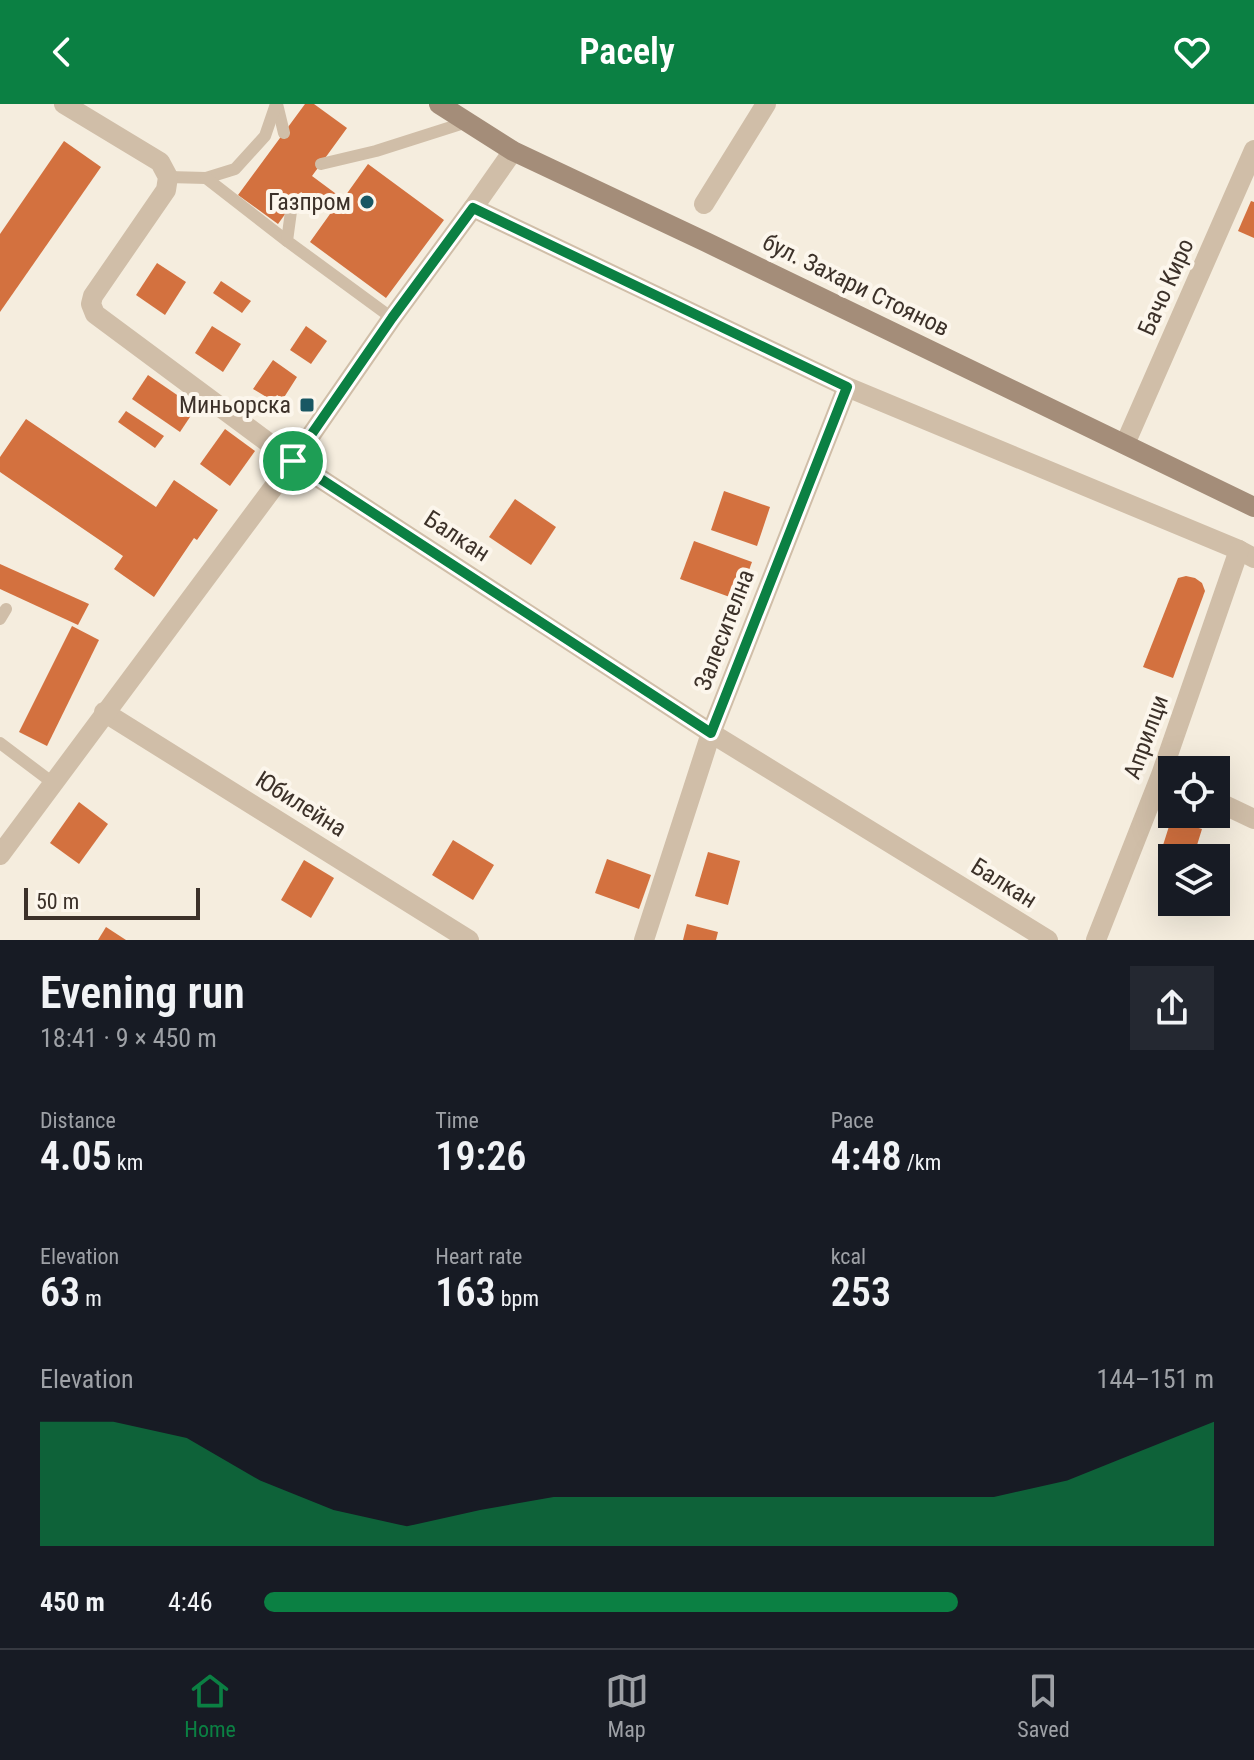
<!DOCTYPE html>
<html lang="en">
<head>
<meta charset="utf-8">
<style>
  body { margin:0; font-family:"Roboto Condensed",sans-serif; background:#242831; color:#f1f3f6; height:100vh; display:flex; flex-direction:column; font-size:30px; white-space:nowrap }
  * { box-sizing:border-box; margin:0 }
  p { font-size:26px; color:#9ea1a6 }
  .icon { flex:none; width:44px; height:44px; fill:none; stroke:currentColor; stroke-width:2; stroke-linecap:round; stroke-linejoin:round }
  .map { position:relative; height:836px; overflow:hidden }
  .panel { display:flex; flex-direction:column; background:#171b24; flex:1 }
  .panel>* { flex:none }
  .fabs { position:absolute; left:1158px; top:652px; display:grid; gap:16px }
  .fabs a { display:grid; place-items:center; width:72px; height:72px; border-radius:0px; background:#171b24; box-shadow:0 8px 32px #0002; font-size:40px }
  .scale { position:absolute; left:24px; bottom:20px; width:176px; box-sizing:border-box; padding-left:8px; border:4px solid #3c3129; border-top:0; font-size:22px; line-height:28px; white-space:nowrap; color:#3c3129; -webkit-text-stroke:6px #fcf6ec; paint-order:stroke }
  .pin { position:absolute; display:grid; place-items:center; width:68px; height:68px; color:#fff; margin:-34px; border:4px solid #fff; border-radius:50%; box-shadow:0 2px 8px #0007 }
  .round { display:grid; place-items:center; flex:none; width:84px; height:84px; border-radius:0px; background:#242831 }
  .headline { display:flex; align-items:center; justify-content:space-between; height:136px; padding:0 40px }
  h1 { font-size:44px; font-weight:600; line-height:60px }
  .metrics { display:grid; grid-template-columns:repeat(3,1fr); gap:12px; height:136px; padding:8px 40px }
  .metrics div { display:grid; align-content:center }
  .metrics b { font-size:40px; font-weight:600 }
  .metrics small { font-size:22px; font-weight:400 }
  .metrics p { font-size:22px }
  .chart { height:224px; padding:16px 40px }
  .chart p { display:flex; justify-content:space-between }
  .chart svg { width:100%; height:144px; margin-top:8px; fill:#0b8043; opacity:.7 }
  ul { padding:0 40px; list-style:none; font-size:26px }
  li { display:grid; grid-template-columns:128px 96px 1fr; align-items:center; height:60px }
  li i { height:20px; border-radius:10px; background:#0b8043 }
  header { display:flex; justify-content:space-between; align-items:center; height:104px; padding:0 40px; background:#0b8043; color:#fff; font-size:36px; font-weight:600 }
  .menu { display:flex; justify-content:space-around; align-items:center; height:112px; border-top:2px solid #363941; background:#171b24; font-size:22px; color:#9ea1a6 }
  .menu a { display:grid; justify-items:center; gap:4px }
  .menu .current { color:#0b8043 }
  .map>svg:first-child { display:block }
</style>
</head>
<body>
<header><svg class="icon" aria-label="back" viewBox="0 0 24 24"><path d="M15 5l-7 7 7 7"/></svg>Pacely<svg class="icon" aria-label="heart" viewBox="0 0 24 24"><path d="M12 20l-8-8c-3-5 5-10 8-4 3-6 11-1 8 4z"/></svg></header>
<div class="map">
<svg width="1254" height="836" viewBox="0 0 1254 836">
  <rect width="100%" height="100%" fill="#f5edde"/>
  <g fill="#d3713f">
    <path d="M305 0H314L347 24 312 72 343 95 368 60 444 116 386 194 310 138 330 110 301 88 278 120 238 91Z"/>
    <path d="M64 37 101 63 0 208V130Z"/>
    <path d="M1251 97 1254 98V134L1238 127Z"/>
    <path d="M157 159 186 178 165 211 136 191Z"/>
    <path d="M221 177 251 197 242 209 213 189Z"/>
    <path d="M212 222 241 240 223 268 195 249Z"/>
    <path d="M306 222 327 237 311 260 290 246Z"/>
    <path d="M273 256 297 273 283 295 277 291 273 297 253 285Z"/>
    <path d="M148 271 196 304 180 328 132 295Z"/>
    <path d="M126 307 164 332 155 344 118 318Z"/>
    <path d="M26 315 156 403 174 376 218 406 197 436 194 434 154 493 114 465 123 452 0 368V353Z"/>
    <path d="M225 325 255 347 230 382 200 360Z"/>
    <path d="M724 387 770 403 757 442 711 426Z"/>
    <path d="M515 395 556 423 531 461 489 433Z"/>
    <path d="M694 437 752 458 738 496 680 475Z"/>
    <path d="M0 460 89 500 78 521 0 485Z"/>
    <path d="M1186 472 1195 474 1202 479 1205 487 1173 574 1143 563 1178 474Z"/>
    <path d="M72 522 99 536 47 642 19 628Z"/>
    <path d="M79 698 108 720 79 760 50 739Z"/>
    <path d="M1171 716 1202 725 1193 754H1172V762L1158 757Z"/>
    <path d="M453 736 494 761 473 796 432 771Z"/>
    <path d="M708 748 740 757 728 801 695 792Z"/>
    <path d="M607 755 651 771 639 805 595 789Z"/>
    <path d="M304 756 334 774 311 814 281 796Z"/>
    <path d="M687 820 718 828 716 836H683Z"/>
    <path d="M106 823 126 836H98Z"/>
  </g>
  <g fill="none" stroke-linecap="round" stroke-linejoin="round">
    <g stroke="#d0bea8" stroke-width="12">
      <path d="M277 0 284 29"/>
      <path d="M321 60 376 47 467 18"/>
      <path d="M168 73 206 74 235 65 265 32 276 0"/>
      <path d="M206 74 287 137"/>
      <path d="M292 100 287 137 392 214"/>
      <path d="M0 515 6 505"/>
      <path d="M0 639 53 679"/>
    </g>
    <g stroke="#d0bea8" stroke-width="20">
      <path d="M64 0 160 58 168 73 166 86 93 192 91 200 95 210 293 357 711 629 1048 836"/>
      <path d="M704 100 766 0"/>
      <path d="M473 104 847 283 1239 446 1254 454"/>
      <path d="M1125 340 1254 46"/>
      <path d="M104 608 469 836"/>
      <path d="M1216 697 1254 715"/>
      <path d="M0 751 293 357 392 214 473 104 513 47"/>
      <path d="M644 836 711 629 847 283"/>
      <path d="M1096 836 1161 671 1239 446"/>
    </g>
    <path stroke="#a48d79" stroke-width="20" d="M439 0 513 47 706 138 1254 403"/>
  </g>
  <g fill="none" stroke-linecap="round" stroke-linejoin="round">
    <g stroke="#fff" stroke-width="16">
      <path id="route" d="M473 104 847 283 711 629 293 357 392 214Z"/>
    </g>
    <use href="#route" stroke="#0b8043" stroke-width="10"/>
  </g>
  <g fill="#195763" stroke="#fcf6ec" stroke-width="3">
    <circle cx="367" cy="98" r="8"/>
    <rect x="299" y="293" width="16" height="16" rx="4"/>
  </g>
  <g text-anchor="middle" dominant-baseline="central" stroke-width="8" stroke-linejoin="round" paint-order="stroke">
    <g font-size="24" fill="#3c3129" stroke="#fcf6ec" text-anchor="end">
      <text x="351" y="98">Газпром</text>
      <text x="291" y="301">Миньорска</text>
    </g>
    <g font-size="24" fill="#3c3129" stroke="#fcf6ec">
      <text transform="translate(856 181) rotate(26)">бул. Захари Стоянов</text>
      <text transform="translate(1166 183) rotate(-66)">Бачо Киро</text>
      <text transform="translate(457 432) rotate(33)">Балкан</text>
      <text transform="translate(724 526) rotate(-69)">Залесителна</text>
      <text transform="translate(1146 633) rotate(-70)">Априлци</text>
      <text transform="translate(301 700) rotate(32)">Юбилейна</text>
      <text transform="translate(1004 779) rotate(32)">Балкан</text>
    </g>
  </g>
</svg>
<div class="fabs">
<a><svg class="icon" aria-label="locate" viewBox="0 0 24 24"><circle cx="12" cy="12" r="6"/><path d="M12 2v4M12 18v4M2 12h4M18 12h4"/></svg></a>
<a><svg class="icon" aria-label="layers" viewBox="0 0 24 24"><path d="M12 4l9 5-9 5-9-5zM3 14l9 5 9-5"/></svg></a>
</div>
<div class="scale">50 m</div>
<div class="pin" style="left:293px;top:357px;background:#1e9e55"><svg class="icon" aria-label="arrive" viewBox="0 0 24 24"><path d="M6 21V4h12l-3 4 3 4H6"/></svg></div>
</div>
<section class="panel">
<div class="headline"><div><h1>Evening run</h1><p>18:41 · 9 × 450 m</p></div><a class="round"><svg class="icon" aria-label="share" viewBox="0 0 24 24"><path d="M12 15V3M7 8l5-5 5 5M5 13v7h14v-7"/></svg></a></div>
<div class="metrics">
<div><p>Distance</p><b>4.05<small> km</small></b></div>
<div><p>Time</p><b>19:26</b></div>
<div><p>Pace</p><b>4:48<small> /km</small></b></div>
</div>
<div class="metrics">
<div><p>Elevation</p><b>63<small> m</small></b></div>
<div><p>Heart rate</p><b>163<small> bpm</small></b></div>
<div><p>kcal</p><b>253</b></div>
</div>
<div class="chart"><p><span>Elevation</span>144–151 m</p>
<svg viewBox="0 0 160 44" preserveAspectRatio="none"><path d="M0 44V6L10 6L20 11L30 24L40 33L50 38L60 33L70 29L80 29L90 29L100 29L110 29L120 29L130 29L140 24L150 15L160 6V44z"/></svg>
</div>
<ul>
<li><b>450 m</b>4:46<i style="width:73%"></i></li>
</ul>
</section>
<nav class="menu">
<a class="current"><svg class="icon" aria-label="home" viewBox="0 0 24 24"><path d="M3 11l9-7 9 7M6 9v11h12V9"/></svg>Home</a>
<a><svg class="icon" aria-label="map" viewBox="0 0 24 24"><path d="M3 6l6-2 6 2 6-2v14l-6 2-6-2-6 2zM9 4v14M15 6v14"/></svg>Map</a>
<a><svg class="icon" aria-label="saved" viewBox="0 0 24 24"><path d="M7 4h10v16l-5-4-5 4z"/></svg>Saved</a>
</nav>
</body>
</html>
